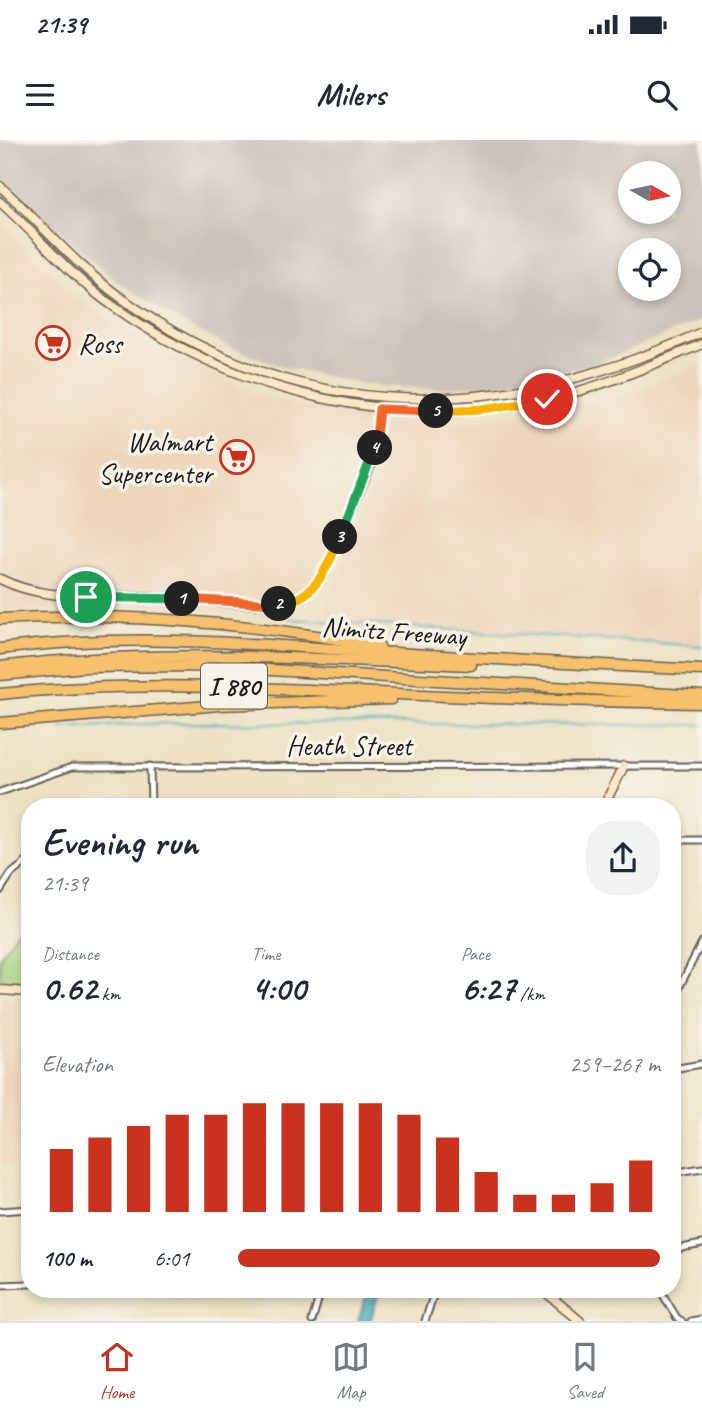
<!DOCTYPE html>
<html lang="en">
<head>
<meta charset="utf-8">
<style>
  body { margin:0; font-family:Caveat,sans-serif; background:#f2f2f3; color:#1f2937; height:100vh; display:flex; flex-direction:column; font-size:26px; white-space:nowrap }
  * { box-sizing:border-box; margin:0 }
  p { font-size:23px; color:#747a83 }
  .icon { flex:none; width:38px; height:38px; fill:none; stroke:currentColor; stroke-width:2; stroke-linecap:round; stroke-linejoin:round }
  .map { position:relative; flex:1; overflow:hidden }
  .sheet { position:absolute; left:21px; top:658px; width:660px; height:500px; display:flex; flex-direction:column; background:#fff; border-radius:28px; box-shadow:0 4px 10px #0003 }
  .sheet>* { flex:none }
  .needle { width:46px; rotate:99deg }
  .fabs { position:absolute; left:618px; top:21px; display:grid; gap:14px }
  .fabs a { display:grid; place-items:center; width:63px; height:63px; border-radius:50%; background:#fff; box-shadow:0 4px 10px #0003; font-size:35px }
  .pin { position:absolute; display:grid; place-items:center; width:60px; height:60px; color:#fff; margin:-30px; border:4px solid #fff; border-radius:50%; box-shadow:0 2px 7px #0007 }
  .km { position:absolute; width:35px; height:35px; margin:-18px; border-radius:50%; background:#222; color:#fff; font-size:19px; line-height:35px; text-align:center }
  .round { display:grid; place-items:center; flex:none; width:74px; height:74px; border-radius:28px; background:#f2f2f3 }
  .head { display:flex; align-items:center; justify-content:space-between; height:119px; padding:0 21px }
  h1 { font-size:38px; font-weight:700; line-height:52px }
  .stats { display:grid; grid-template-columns:repeat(3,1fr); gap:10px; height:119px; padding:7px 21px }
  .stats div { display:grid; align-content:center }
  .stats b { font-size:35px; font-weight:700 }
  .stats small { font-size:19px; font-weight:400 }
  .stats p { font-size:19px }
  .chart { height:196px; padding:14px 21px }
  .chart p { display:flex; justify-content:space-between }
  .chart svg { width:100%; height:126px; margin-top:7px; stroke:#c8321e; stroke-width:6 }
  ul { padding:0 21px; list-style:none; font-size:23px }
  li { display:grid; grid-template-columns:112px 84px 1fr; align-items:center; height:52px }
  li i { height:18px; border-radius:9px; background:#c8321e }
  .status { display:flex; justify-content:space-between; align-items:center; height:49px; padding:0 35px; background:#fff; direction:ltr }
  .status svg { height:19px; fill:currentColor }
  header { display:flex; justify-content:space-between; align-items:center; height:91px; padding:0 21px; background:#fff; font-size:32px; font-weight:700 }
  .menu { display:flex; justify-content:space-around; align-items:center; height:98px; border-top:2px solid #e0e1e3; background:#fff; font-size:19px; color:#747a83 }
  .menu a { display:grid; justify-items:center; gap:4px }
  .menu .active { color:#c8321e }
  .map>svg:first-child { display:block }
</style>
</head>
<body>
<div class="status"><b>21:39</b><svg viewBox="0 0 49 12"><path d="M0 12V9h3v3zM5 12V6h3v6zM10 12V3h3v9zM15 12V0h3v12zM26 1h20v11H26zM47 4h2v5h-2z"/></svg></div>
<header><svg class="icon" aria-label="menu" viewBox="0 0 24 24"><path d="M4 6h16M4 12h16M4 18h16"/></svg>Milers<svg class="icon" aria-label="search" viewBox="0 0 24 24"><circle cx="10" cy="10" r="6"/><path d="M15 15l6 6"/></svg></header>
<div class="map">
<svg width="702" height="1181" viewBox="0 0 702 1181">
  <rect width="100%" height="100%" fill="#f7f3e8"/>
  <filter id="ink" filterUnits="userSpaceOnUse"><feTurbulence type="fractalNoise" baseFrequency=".0143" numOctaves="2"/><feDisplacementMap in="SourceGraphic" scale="14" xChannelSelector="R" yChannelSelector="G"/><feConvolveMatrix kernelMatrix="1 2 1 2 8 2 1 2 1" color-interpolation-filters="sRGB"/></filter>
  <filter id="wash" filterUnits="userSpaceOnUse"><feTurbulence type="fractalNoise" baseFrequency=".00686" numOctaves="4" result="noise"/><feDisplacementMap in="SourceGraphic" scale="28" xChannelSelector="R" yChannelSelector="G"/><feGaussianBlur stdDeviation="1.57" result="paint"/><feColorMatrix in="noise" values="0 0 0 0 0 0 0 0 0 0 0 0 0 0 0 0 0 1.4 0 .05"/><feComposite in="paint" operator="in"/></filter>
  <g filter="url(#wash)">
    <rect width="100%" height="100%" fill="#ede1c2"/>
    <g fill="#eed6bb">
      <path d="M0 82 71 152 105 179 160 211 270 260 365 276 369 281 362 323 322 416 306 444 277 475 129 466 0 471Z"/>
      <path d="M702 225V504L319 483 362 371 386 281 463 283 609 260Z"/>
      <path d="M0 858 30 860V1025H0Z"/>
    </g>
    <path fill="#ccc2b9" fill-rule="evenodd" d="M0 0H702V180L595 224 500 244 441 249 374 246 288 228 233 209 188 186 117 142 0 38ZM630 33H668V72H630ZM630 110H668V149H630Z"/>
    <g fill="#a4d07d" stroke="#60764c" stroke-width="2">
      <path d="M0 51 74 126 136 175 83 139 0 57Z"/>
      <path d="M30 774V845L0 843V816Z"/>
    </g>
    <path fill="#3cadb8" stroke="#2c646a" stroke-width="2" d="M368 1150H380L370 1181H358Z"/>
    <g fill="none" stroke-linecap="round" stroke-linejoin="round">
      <g stroke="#3cadb8" stroke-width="2">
        <path d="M291 479 702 506"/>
        <path d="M61 588 168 583 702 585"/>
      </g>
    </g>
  </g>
  <g filter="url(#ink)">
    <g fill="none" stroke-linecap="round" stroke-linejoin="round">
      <g stroke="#656156" stroke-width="9">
        <g id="street">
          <path d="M150 626 151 667"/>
          <path d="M0 652 72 627 702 626"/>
          <path d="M672 700H702"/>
          <path d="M0 751 11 734 30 719"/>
          <path d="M672 862 702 802"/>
          <path d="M672 929 702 924"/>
          <path d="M672 1033 702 1028"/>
          <path d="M0 1071 30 1069"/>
          <path d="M672 1110 702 1104"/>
          <path d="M0 1145 30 1144"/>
          <path d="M660 1150 677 1178 682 1181"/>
          <path d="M312 1181 321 1150"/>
          <path d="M425 1181 435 1150"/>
          <path d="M691 1181 702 1179"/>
        </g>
      </g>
      <g stroke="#656156" stroke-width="11">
        <g id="secondary">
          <path d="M0 46C41 83 75 125 120 157 303 290 504 282 702 192"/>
          <path d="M0 62C38 96 70 136 113 166 239 255 395 291 547 259 601 248 651 225 702 204"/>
          <path d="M0 439C48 463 98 454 149 457 191 459 233 464 274 465L302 457 323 435 372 322 379 267"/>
          <path d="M603 667 624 626"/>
          <path d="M0 850 30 852"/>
          <path d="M543 1150 580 1181"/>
        </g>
      </g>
      <g stroke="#656156" stroke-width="13">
        <g id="highway">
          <path d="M0 479C127 471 254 484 379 506"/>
          <path d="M0 509C121 493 241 503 362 511 475 518 588 525 702 530"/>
          <path d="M0 527C155 508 315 519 471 525"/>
          <path d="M0 535 85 527 203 526 702 556"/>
          <path d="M0 554C159 538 309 551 468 557 546 560 624 562 702 563"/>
          <path d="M0 583 220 565 391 559"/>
        </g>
      </g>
      <use href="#street" stroke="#fff" stroke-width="5"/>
      <use href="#secondary" stroke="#fce6c4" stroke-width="8"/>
      <use href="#highway" stroke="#f7c06c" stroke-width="10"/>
    </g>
  </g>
  <g fill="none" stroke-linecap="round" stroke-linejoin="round" filter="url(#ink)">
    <g stroke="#fff" stroke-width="14">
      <path id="split-1" d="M86 457 182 459"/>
    </g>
    <g stroke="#fff" stroke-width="14">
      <path id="split-2" d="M182 459 279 464"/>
    </g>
    <g stroke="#fff" stroke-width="14">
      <path id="split-3" d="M279 464C316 459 327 428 340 397"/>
    </g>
    <g stroke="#fff" stroke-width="14">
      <path id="split-4" d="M340 397 375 308"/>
    </g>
    <g stroke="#fff" stroke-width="14">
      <path id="split-5" d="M375 308 379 269 436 271"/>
    </g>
    <g stroke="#fff" stroke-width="14">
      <path id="split-6" d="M436 271 483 269 547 259"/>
    </g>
    <use href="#split-1" stroke="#22a559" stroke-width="9"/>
    <use href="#split-2" stroke="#f0652b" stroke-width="9"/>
    <use href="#split-3" stroke="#f5b400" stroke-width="9"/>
    <use href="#split-4" stroke="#22a559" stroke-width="9"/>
    <use href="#split-5" stroke="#f0652b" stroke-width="9"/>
    <use href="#split-6" stroke="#f5b400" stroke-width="9"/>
  </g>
  <defs>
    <g id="supermarket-ring" transform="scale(1.75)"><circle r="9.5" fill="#f7f3e8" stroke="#c8321e" stroke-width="1.5"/><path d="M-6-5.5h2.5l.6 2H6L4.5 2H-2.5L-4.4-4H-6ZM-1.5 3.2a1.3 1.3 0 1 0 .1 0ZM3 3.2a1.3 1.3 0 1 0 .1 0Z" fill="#c8321e"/></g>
  </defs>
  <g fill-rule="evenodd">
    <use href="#supermarket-ring" x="53" y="203"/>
    <use href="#supermarket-ring" x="237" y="317"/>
  </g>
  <g text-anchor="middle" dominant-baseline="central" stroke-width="7" stroke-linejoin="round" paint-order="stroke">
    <rect fill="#f7f3e8" stroke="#5e5c59" stroke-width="2" x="201" y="523.5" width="66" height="45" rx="5"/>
    <g font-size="26" font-weight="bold" fill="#1c1c1c">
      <text x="234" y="546">I 880</text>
    </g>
    <g font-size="28" fill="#1c1c1c" stroke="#f7f3e8" text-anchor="start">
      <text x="78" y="203">Ross</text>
      <text x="212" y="301" text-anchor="end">Walmart<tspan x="212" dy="32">Supercenter</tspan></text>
    </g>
    <g font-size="28" fill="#1c1c1c" stroke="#f7f3e8">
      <text transform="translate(394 491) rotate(4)">Nimitz Freeway</text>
      <text x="349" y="605">Heath Street</text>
    </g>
  </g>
</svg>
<div class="fabs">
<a><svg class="needle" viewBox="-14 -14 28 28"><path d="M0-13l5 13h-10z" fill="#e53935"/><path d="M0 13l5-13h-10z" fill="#747a83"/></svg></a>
<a><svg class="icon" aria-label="locate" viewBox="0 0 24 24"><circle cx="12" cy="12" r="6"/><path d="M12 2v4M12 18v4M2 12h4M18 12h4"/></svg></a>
</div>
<div class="pin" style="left:86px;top:457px;background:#1e9e55"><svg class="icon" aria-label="arrive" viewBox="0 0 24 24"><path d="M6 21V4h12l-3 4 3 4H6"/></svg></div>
<div class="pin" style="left:547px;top:259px;background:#d93025"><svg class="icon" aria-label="check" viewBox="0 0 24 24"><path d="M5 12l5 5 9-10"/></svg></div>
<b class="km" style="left:182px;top:459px">1</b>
<b class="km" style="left:279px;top:464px">2</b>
<b class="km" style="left:340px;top:397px">3</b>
<b class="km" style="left:375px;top:308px">4</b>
<b class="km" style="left:436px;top:271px">5</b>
<section class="sheet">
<div class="head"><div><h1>Evening run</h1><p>21:39</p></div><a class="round"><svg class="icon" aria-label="share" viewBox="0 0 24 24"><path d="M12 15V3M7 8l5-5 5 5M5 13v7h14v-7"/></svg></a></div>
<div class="stats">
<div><p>Distance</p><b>0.62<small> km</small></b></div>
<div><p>Time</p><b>4:00</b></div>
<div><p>Pace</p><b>6:27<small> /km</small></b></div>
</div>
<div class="chart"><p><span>Elevation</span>259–267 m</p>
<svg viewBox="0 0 160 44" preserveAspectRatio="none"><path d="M5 44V22M15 44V18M25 44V14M35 44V10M45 44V10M55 44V6M65 44V6M75 44V6M85 44V6M95 44V10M105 44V18M115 44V30M125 44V38M135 44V38M145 44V34M155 44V26"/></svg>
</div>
<ul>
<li><b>100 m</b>6:01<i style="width:100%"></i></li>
</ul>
</section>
</div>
<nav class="menu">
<a class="active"><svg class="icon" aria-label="home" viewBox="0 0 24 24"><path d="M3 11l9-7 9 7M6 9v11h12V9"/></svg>Home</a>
<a><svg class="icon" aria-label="map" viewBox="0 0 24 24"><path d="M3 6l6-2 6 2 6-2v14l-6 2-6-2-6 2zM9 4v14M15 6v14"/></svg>Map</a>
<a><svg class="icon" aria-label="saved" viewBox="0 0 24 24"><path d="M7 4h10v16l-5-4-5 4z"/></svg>Saved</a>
</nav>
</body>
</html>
